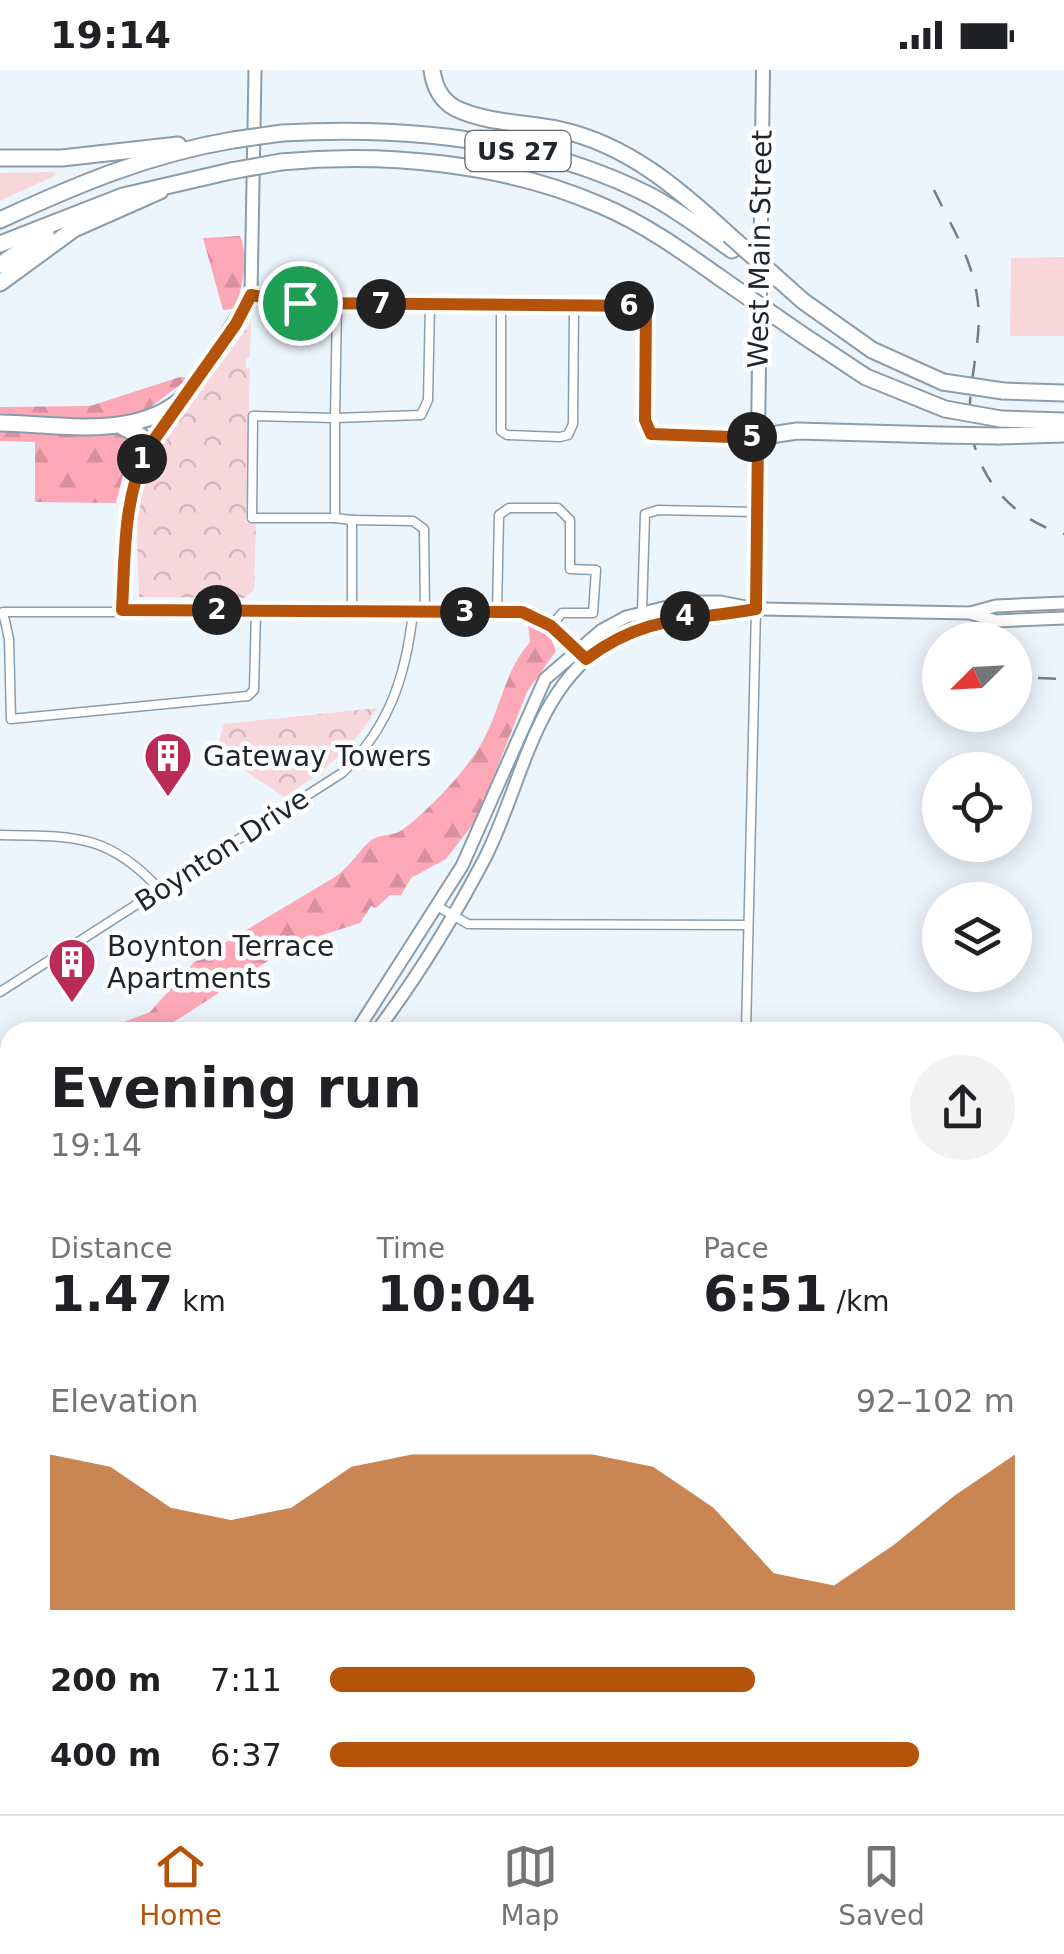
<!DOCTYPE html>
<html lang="en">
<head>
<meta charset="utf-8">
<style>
  body { margin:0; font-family:"DejaVu Sans",sans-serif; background:#f2f2f2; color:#202124; height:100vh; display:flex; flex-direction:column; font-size:38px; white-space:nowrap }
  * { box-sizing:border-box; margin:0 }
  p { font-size:32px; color:#757577 }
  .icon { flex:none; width:55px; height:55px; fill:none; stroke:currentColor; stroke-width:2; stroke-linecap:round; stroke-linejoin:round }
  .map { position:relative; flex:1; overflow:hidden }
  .panel { position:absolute; left:0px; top:952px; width:1065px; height:792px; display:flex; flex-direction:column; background:#fff; border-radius:30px 30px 0 0; box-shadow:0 5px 25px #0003 }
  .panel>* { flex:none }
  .needle { width:65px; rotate:246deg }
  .controls { position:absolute; left:922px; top:552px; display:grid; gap:20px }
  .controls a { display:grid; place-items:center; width:110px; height:110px; border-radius:50%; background:#fff; box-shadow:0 5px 25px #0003; font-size:50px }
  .pin { position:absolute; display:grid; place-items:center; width:85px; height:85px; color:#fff; margin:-42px; border:5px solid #fff; border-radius:50%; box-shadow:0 2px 10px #0007 }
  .km { position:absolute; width:50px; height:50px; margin:-25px; border-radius:50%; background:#222; color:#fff; font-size:28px; line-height:50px; text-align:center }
  .round { display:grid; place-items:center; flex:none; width:105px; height:105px; border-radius:52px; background:#f2f2f2 }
  .headline { display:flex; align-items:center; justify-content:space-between; height:170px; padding:0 50px }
  h1 { font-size:55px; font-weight:700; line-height:75px }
  .stats { display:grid; grid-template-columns:repeat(3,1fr); gap:15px; height:170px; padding:10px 50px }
  .stats div { display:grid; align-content:center }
  .stats b { font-size:50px; font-weight:700 }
  .stats small { font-size:28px; font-weight:400 }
  .stats p { font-size:28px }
  .chart { height:280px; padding:20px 50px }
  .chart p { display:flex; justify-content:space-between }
  .chart svg { width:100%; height:180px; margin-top:10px; fill:#b45309; opacity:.7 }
  ul { padding:0 50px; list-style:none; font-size:32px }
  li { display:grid; grid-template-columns:160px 120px 1fr; align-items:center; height:75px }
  li i { height:25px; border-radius:12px; background:#b45309 }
  .status { display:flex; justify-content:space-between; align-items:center; height:70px; padding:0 50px; background:#fff; direction:ltr }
  .status svg { height:28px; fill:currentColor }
  .dock { display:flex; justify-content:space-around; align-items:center; height:140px; border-top:2px solid #e0e0e0; background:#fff; font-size:28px; color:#757577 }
  .dock a { display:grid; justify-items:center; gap:5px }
  .dock .on { color:#b45309 }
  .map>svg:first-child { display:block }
</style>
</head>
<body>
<div class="status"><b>19:14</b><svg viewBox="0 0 49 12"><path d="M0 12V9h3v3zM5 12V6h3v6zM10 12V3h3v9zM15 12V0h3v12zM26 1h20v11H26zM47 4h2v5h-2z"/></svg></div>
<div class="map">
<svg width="1064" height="1744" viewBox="0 0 1064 1744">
  <defs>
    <pattern id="forest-firs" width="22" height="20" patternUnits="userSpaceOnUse" patternTransform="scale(2.5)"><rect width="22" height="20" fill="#fca8b7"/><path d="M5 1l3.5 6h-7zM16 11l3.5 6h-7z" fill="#d8909e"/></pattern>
    <pattern id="park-crowns" width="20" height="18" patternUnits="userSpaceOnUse" patternTransform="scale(2.5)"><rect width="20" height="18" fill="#f8d7dc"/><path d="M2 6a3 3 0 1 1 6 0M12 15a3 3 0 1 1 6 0" fill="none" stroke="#d4b8bd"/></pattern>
    <pattern id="water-waves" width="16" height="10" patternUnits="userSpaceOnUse" patternTransform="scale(2.5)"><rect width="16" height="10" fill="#46a1df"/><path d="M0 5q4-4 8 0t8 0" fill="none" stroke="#3a83b5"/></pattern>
  </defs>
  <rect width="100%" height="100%" fill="#edf5fc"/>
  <g fill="#f8d7dc">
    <path d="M54 102 56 105 0 131V103Z"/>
    <path d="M1064 187V266H1010L1011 188Z"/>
  </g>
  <g fill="url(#forest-firs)">
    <path d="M240 166C249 186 243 218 234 239L223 240 203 168Z"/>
    <path d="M180 307 189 308 144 342 106 352 0 350V337L90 336Z"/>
    <path d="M0 359 120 364 132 369 116 433 35 432V372L0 371Z"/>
    <path d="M528 554 549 564 556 581 527 622 477 749 446 789 411 808 401 825H390L376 838 371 836 360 853 294 874 160 961 98 962 150 942 196 890 335 807C351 796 363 775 373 769 381 764 394 766 402 760 427 742 464 703 480 676 500 643 504 601 530 572Z"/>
  </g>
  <g fill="url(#park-crowns)">
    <path d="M251 251 250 287 246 288V298H250L246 452 256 454 254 520 244 528 139 527C138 497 136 464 139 434 147 372 218 305 251 251Z"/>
    <path d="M377 638C353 679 323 702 284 727L216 681 224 654Z"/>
    <path d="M10 1498V1583L0 1584V1499Z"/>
  </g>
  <g fill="url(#water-waves)">
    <path d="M1064 1263V1717L1055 1722V1269Z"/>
    <path d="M0 1588H10V1735H1032L1014 1744H0Z"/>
  </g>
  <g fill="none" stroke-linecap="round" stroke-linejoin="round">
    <g stroke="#8a9dac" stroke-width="11">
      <g id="minor">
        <path d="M251 225 301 233 645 236V350L651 364 758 367"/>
        <path d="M337 233 335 348 421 345 428 330 430 234"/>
        <path d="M501 235V361L507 365 560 367 568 365 573 354 574 236"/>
        <path d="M253 346 335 348V448H252Z"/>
        <path d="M335 448 352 450V542"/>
        <path d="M352 450 413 451 424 459 425 542"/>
        <path d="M123 540C127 448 121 416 177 338"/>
        <path d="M256 540 254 620 248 626 11 649 9 569 3 542H522L551 556 586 589"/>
        <path d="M497 542 499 445 509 438H558L570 450V499L596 500 593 543H562L551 556"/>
        <path d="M642 542 645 444 658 440 757 442"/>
        <path d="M0 765C72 766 109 763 160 820"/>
        <path d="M437 836 468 854 748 855"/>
        <path d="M0 922 342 703C389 658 406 606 413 542"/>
        <path d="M746 962 756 539"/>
        <path d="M1055 1087 1064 1086"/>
        <path d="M1055 1205 1064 1200"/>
        <path d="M0 1546 10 1543"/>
      </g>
    </g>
    <g stroke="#8a9dac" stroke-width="15">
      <g id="secondary">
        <path d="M186 325 251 225 255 0"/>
        <path d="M756 539 758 367"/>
        <path d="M970 543 996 551 1064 548"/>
        <path d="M356 962 462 796 545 609 602 560 626 547 688 532H720L756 539 970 543 996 536 1064 533"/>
        <path d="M376 962C416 909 454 847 485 788 523 713 534 614 614 569 656 545 700 549 746 541"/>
        <path d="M0 1163 10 1160"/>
        <path d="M0 1177 10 1176"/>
      </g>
    </g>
    <g stroke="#8a9dac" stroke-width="16">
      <path id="primary" d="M758 367 763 0"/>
    </g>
    <g stroke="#8a9dac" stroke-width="19">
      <g id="motorway">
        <path d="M432 0C434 16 441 30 455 38 485 53 528 53 561 60 628 75 679 119 729 165"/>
        <path d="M282 63C405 56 536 68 649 125 678 140 705 161 732 180"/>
        <path d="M0 88H62L178 75"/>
        <path d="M281 92C384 82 504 93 600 135 643 153 681 180 719 207"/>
        <path d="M0 150C76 115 149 84 233 70"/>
        <path d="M0 174 123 126 231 101"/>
        <path d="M0 195 46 163"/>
        <path d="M0 213 74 159 160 121"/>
        <path d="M803 231 872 280 943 312"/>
        <path d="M801 264 866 307 945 339"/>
        <path d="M1003 321 1064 323"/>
        <path d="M1001 349 1064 351"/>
        <path d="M0 353C59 354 140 371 186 325"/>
        <path d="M123 357 142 367 145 381"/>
        <path d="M998 366 1064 364"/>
        <path d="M758 367 797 361 940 365"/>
      </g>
    </g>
    <use href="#minor" stroke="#fff" stroke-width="8"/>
    <use href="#secondary" stroke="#fff" stroke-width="11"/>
    <use href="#primary" stroke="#fff" stroke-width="12"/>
    <use href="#motorway" stroke="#fff" stroke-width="15"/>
    <g stroke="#767e85" stroke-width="2.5" stroke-dasharray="18 18" stroke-linecap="butt">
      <path d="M934 120C951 156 971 186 977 226 983 260 972 297 970 332 966 395 1005 447 1064 464"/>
      <path d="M1038 608 1064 609"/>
      <path d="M1055 1103 1064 1100"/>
    </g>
    <g stroke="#8a9dac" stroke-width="19" stroke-linecap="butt">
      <g id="motorway-bridge">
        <path d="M233 70 282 63"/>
        <path d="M231 101 281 92"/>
        <path d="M729 165 803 231"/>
        <path d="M719 207 801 264"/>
        <path d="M943 312 1003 321"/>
        <path d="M945 339 1001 349"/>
        <path d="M940 365 998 366"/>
      </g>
    </g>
    <use href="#motorway-bridge" stroke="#fff" stroke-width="15"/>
  </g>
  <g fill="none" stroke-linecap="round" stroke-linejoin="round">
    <g stroke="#fff" stroke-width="20">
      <path id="route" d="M251 225 300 233 646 236 645 350 651 364 758 368 756 539C688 551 644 545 586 589L551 556 522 542 122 540C125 486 123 432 146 381L236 254Z"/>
    </g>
    <use href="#route" stroke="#b45309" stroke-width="12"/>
  </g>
  <defs>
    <g id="building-pin" transform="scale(2.5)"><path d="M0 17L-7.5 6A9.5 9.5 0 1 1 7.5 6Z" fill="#ba2b58" stroke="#fff"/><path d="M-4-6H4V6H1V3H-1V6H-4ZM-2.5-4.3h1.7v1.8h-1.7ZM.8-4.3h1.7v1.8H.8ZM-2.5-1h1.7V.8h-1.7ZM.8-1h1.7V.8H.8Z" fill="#fff"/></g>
  </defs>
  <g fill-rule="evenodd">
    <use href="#building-pin" x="168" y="686"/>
    <use href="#building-pin" x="72" y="892"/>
  </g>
  <g text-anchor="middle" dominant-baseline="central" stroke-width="9" stroke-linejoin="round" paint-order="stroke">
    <rect fill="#fff" stroke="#62676b" stroke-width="2.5" x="465.5" y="61" width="105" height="40" rx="8"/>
    <g font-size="25" font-weight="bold" fill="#1e262c">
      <text x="518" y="81">US 27</text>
    </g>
    <g font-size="28" fill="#1e262c" stroke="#fff">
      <text transform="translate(760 179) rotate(-89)">West Main Street</text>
      <text transform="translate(222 780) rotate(-33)">Boynton Drive</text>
    </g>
    <g font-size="28" fill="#1e262c" stroke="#fff" text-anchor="start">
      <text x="203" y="686">Gateway Towers</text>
      <text x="107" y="876">Boynton Terrace<tspan x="107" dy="32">Apartments</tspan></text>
    </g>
  </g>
</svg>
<div class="controls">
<a><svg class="needle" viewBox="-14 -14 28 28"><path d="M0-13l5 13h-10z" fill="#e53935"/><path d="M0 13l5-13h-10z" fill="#757577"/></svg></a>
<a><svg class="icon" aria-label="locate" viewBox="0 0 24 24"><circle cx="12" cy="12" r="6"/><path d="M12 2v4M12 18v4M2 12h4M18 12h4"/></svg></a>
<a><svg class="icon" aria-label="layers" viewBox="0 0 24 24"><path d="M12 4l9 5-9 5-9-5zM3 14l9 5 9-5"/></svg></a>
</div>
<div class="pin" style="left:300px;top:233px;background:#1e9e55"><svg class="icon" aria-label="arrive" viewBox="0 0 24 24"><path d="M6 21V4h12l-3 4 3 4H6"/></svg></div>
<b class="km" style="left:142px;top:389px">1</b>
<b class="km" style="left:217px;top:540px">2</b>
<b class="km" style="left:465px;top:542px">3</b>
<b class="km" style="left:685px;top:546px">4</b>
<b class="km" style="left:752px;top:367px">5</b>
<b class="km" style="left:629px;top:236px">6</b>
<b class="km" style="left:381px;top:234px">7</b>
<section class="panel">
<div class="headline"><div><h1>Evening run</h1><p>19:14</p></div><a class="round"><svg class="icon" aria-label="share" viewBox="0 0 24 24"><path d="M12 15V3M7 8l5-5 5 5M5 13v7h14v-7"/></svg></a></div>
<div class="stats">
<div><p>Distance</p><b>1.47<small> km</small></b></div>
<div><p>Time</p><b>10:04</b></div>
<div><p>Pace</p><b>6:51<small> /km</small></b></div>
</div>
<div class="chart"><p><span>Elevation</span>92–102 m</p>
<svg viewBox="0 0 160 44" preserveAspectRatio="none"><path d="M0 44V6L10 9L20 19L30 22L40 19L50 9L60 6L70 6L80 6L90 6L100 9L110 19L120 35L130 38L140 28L150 16L160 6V44z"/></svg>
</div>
<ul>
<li><b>200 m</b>7:11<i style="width:62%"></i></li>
<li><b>400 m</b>6:37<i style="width:86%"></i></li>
</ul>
</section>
</div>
<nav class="dock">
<a class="on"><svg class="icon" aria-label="home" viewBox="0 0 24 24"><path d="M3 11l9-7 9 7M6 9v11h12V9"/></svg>Home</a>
<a><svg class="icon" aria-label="map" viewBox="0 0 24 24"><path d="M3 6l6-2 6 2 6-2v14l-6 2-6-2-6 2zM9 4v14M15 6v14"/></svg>Map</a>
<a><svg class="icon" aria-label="saved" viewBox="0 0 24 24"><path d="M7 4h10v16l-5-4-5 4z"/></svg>Saved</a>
</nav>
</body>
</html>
